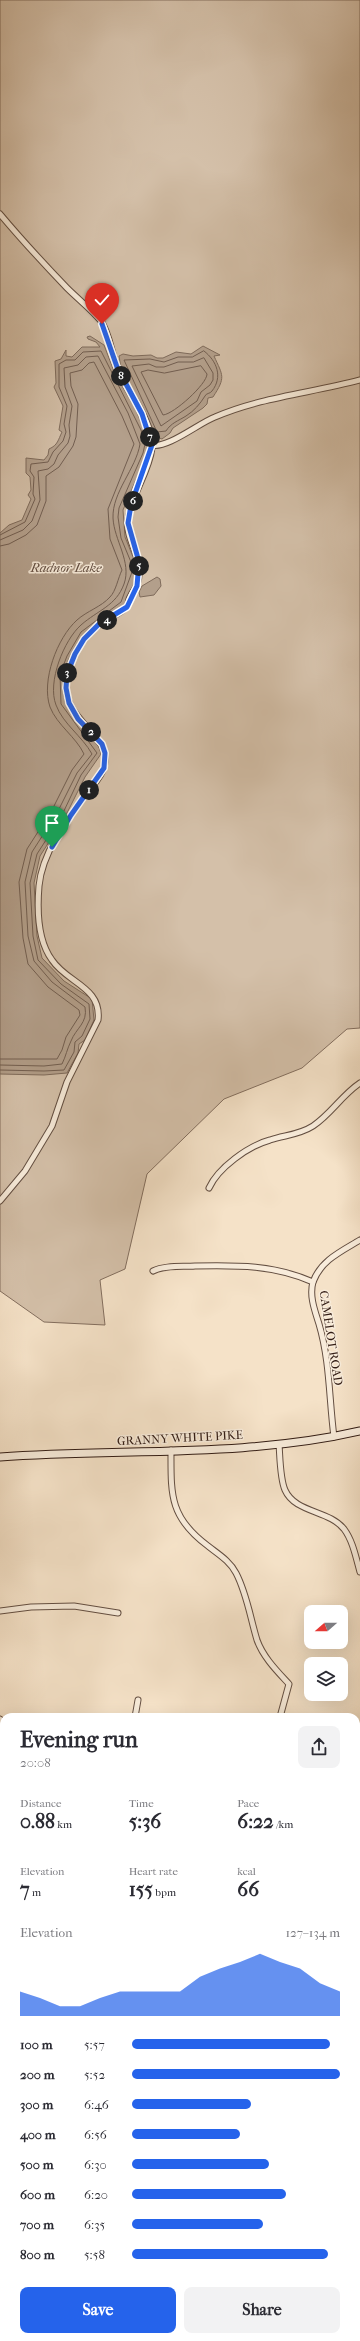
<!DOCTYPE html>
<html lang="en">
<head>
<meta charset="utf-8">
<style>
  body { margin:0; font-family:"IM FELL French Canon",serif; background:#f2f2f3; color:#2b2b33; height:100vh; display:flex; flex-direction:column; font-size:15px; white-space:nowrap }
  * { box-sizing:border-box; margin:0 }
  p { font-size:13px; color:#7c7c81 }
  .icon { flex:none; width:22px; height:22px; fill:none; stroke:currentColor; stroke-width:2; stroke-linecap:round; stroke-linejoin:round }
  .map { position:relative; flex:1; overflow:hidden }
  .drawer { position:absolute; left:0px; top:1713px; width:360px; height:628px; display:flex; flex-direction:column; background:#fff; border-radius:12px 12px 0 0; box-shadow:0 4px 16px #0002 }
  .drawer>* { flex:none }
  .needle { width:26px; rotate:250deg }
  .fabs { position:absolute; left:304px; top:1605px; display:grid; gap:8px }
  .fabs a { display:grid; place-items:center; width:44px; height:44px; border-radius:8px; background:#fff; box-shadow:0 4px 16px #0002; font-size:20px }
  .pin { position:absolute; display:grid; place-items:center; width:34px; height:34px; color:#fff; margin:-41px -17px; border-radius:50% 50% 50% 0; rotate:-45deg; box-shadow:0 0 4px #0007 }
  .pin .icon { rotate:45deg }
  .km { position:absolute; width:20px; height:20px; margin:-10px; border-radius:50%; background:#222; color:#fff; font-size:11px; line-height:20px; text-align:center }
  .round { display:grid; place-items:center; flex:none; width:42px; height:42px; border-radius:8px; background:#f2f2f3 }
  .summary { display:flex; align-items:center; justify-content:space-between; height:68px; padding:0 20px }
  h1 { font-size:22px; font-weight:800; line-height:30px }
  .metrics { display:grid; grid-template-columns:repeat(3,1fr); gap:6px; height:68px; padding:4px 20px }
  .metrics div { display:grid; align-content:center }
  .metrics b { font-size:20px; font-weight:800 }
  .metrics small { font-size:11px; font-weight:400 }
  .metrics p { font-size:11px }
  .chart { height:112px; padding:8px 20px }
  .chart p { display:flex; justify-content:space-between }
  .chart svg { width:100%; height:72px; margin-top:4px; fill:#2563eb; opacity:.7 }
  .cta { display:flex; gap:8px; margin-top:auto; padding:8px 20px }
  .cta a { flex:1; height:46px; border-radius:8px; background:#2563eb; color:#fff; font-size:16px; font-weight:800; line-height:46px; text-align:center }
  .cta a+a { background:#f2f2f3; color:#2b2b33 }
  ul { padding:0 20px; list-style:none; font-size:13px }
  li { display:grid; grid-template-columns:64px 48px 1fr; align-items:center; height:30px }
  li i { height:10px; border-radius:5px; background:#2563eb }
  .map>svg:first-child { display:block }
</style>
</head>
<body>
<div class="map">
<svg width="360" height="2341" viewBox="0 0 360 2341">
  <rect width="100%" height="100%" fill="#f5e2c8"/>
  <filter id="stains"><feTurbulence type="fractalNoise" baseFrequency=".005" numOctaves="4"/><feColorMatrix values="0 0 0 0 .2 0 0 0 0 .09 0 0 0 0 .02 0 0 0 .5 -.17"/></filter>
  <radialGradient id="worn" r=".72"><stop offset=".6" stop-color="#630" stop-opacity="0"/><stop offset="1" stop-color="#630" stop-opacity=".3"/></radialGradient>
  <path fill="#d4c0a9" stroke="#836e5e" d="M0 0H360V1028L347 1029 302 1068 224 1099 147 1174 125 1269 100 1280 105 1325 44 1322 0 1291Z"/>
  <g fill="#b39f8b" stroke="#7f6b5b">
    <path d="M90 336 104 345 115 374 135 408 148 439 147 454 123 510 125 537 137 567 133 588 127 596 125 604 84 634 70 658 64 675 65 702 78 722 99 747 101 754 85 777 65 817 40 856 34 883 37 936 42 958 64 981 92 999 94 1020 85 1040 79 1044 78 1053 67 1073 44 1075 0 1074V533L9 525 22 520 31 499 28 495 31 490 30 477 26 473V458L44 460 48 455 49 449C58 445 58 440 62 432L59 430 63 406 54 387 56 383 55 361 61 359 66 350V356L72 357 82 347H100L96 342 88 339 87 337Z"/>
    <path d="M203 346 220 355 214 356C223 376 226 377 213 397L208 398 207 404 203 408 173 428 170 433 162 439 154 436 146 414 121 368 119 356 123 354 133 356 151 355 157 358H163L176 352 191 354Z"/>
    <path d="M157 577 160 579 161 586 154 595 140 597 139 592 142 586Z"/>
  </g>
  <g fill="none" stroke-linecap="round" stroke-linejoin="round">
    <g stroke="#725e50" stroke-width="1">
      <path d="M204 351C217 361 223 377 212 391 210 394 206 393 205 396 200 404 194 411 186 416 178 421 171 423 166 431L157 432 124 360 150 359 164 362 178 357H192Z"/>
      <path d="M204 358 213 373V380L210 385 201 392 197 401 161 426 132 366 149 364 156 367H164L178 362H193Z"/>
      <path d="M201 366 207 374C207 384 174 414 163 415L141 372 148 370 164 373Z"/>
      <path d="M0 535 25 522 35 499 33 494 34 477 30 471 31 464 48 462 53 452 63 441 66 432 64 424 67 406 59 387V364L66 360H75L83 352 101 351 141 430 145 444 143 453 119 508 118 517 121 538 133 567 132 572 121 602 81 632 67 656 60 674 61 704 97 753 81 775 62 815 37 854 30 883 33 936 38 960 61 984 89 1004 90 1019 82 1036 75 1042 74 1052 64 1070 44 1071 0 1070"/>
      <path d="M0 540 23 530 32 521 40 500 38 471 48 469 54 464 58 455 68 443 70 436 69 425 72 406 65 387 64 368 78 365 86 357 98 356 128 413 140 444C136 469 112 492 113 518 114 540 132 562 124 584 116 606 98 610 81 625 64 640 47 682 56 705 63 724 82 736 92 754L77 773 57 813 32 852 25 882 28 936 34 961 52 982 85 1007C88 1023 76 1028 71 1041 67 1049 66 1056 62 1064L44 1066 0 1065"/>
      <path d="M0 546 9 544 26 535 37 525 46 501V476L59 467 73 446 76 437 78 404 71 386 70 373 82 370 89 363 94 362 122 416 134 444 108 509 110 539 122 570C118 578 116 591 110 597 101 607 87 611 77 620 57 638 41 681 50 707 57 725 76 737 84 754L72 770 52 810 27 849 19 882 23 938 28 964 48 987 79 1010 80 1015 66 1037 62 1050 57 1059H0"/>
    </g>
    <g stroke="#634e41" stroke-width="7">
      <g id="minor">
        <path d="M0 214C21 239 44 264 67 288 78 299 91 309 101 321 110 334 111 352 117 366 126 389 155 424 152 448 149 473 131 495 128 520 125 543 146 558 137 585 135 589 132 592 130 597 128 600 129 603 127 606 122 614 107 618 100 624 84 635 71 656 67 675 57 721 114 733 104 767 102 777 92 786 86 794 66 821 42 853 39 886 37 910 38 941 52 960 67 983 102 987 98 1020L67 1082 52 1126 25 1171 0 1201"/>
        <path d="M152 445C167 449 199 423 215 417 261 397 312 393 360 380"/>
        <path d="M209 1188C218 1168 248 1146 270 1140 285 1135 299 1135 313 1126 331 1114 342 1095 360 1083"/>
        <path d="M153 1271C165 1265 182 1267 195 1266 237 1265 275 1265 313 1282"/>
        <path d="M334 1437C329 1399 330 1361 319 1324 315 1311 309 1296 313 1282 321 1260 342 1251 360 1240"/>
        <path d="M279 1444C280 1457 280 1479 285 1490 295 1513 329 1510 344 1529 353 1541 356 1558 360 1572"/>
        <path d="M171 1450C171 1494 169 1517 208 1546 218 1554 230 1561 236 1573 247 1594 250 1617 257 1640 263 1657 277 1671 289 1684L280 1717"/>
        <path d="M0 1611 31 1607 74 1606 118 1613"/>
        <path d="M135 1717 138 1700"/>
        <path d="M0 1719 4 1732"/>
        <path d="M356 2007H360"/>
        <path d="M0 2116 4 2117"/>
        <path d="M61 2337 64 2341"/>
        <path d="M188 2337 190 2341"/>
        <path d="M326 2337 330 2341"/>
        <path d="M88 2341 92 2337"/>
      </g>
    </g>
    <g stroke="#321c14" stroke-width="9">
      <path id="secondary" d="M0 1457C118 1448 244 1458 360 1431"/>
    </g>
    <use href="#minor" stroke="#f8ecdb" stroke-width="5"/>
    <use href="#secondary" stroke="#f8ecdb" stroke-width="7"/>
  </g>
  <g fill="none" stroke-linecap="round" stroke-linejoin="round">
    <g stroke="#fff" stroke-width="8">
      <path id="route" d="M52 847 71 815 104 768 105 753 102 744 78 719 69 703 66 688 67 674 75 654 84 639 99 624 127 607 137 586 139 562 128 523 131 505 152 445 142 414 117 367 102 324"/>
    </g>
    <use href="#route" stroke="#2563eb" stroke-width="5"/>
  </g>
  <g text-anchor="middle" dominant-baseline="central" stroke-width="3" stroke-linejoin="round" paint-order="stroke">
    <g font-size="12" fill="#321c14" stroke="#f8ecdb">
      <text transform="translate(331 1338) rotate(81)">CAMELOT ROAD</text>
      <text transform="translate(180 1438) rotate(-3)">GRANNY WHITE PIKE</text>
    </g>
    <g font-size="13" font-style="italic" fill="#5f4a3e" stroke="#f8ecdb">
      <text x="66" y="567">Radnor Lake</text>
    </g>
  </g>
  <rect width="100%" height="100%" filter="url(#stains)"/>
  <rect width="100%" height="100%" fill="url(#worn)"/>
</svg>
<div class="fabs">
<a><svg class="needle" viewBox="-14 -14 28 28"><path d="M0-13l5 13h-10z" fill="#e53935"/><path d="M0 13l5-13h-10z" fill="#7c7c81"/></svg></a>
<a><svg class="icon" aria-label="layers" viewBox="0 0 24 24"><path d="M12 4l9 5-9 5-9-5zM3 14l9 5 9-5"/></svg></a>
</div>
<div class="pin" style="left:52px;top:847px;background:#1e9e55"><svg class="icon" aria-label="arrive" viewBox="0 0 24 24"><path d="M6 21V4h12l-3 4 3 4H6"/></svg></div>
<div class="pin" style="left:102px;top:324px;background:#d93025"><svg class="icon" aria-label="check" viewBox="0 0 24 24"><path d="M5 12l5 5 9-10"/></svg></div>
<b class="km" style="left:89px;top:790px">1</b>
<b class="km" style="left:91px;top:732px">2</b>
<b class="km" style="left:67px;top:673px">3</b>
<b class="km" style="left:107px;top:620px">4</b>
<b class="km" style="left:139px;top:566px">5</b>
<b class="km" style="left:133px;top:501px">6</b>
<b class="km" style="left:150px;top:437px">7</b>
<b class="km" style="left:121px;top:376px">8</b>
<section class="drawer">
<div class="summary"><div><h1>Evening run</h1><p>20:08</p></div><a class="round"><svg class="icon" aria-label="share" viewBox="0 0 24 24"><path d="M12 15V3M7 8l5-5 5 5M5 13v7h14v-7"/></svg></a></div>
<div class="metrics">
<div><p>Distance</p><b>0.88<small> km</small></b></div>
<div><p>Time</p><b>5:36</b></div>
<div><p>Pace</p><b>6:22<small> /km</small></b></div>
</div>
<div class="metrics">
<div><p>Elevation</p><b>7<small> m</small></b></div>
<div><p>Heart rate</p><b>155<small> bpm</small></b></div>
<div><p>kcal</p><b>66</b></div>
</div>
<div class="chart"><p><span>Elevation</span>127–134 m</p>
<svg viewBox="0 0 160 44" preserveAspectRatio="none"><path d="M0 44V29L10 33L20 38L30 38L40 33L50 29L60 29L70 29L80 29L90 20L100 15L110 11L120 6L130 11L140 15L150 24L160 29V44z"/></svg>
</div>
<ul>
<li><b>100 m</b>5:57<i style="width:95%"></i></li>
<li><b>200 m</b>5:52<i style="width:100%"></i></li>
<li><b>300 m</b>6:46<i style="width:57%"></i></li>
<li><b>400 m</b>6:56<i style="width:52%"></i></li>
<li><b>500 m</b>6:30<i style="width:66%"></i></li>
<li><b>600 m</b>6:20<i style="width:74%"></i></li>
<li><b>700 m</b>6:35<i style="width:63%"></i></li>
<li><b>800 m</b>5:58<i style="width:94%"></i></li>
</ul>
<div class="cta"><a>Save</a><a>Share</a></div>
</section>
</div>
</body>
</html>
